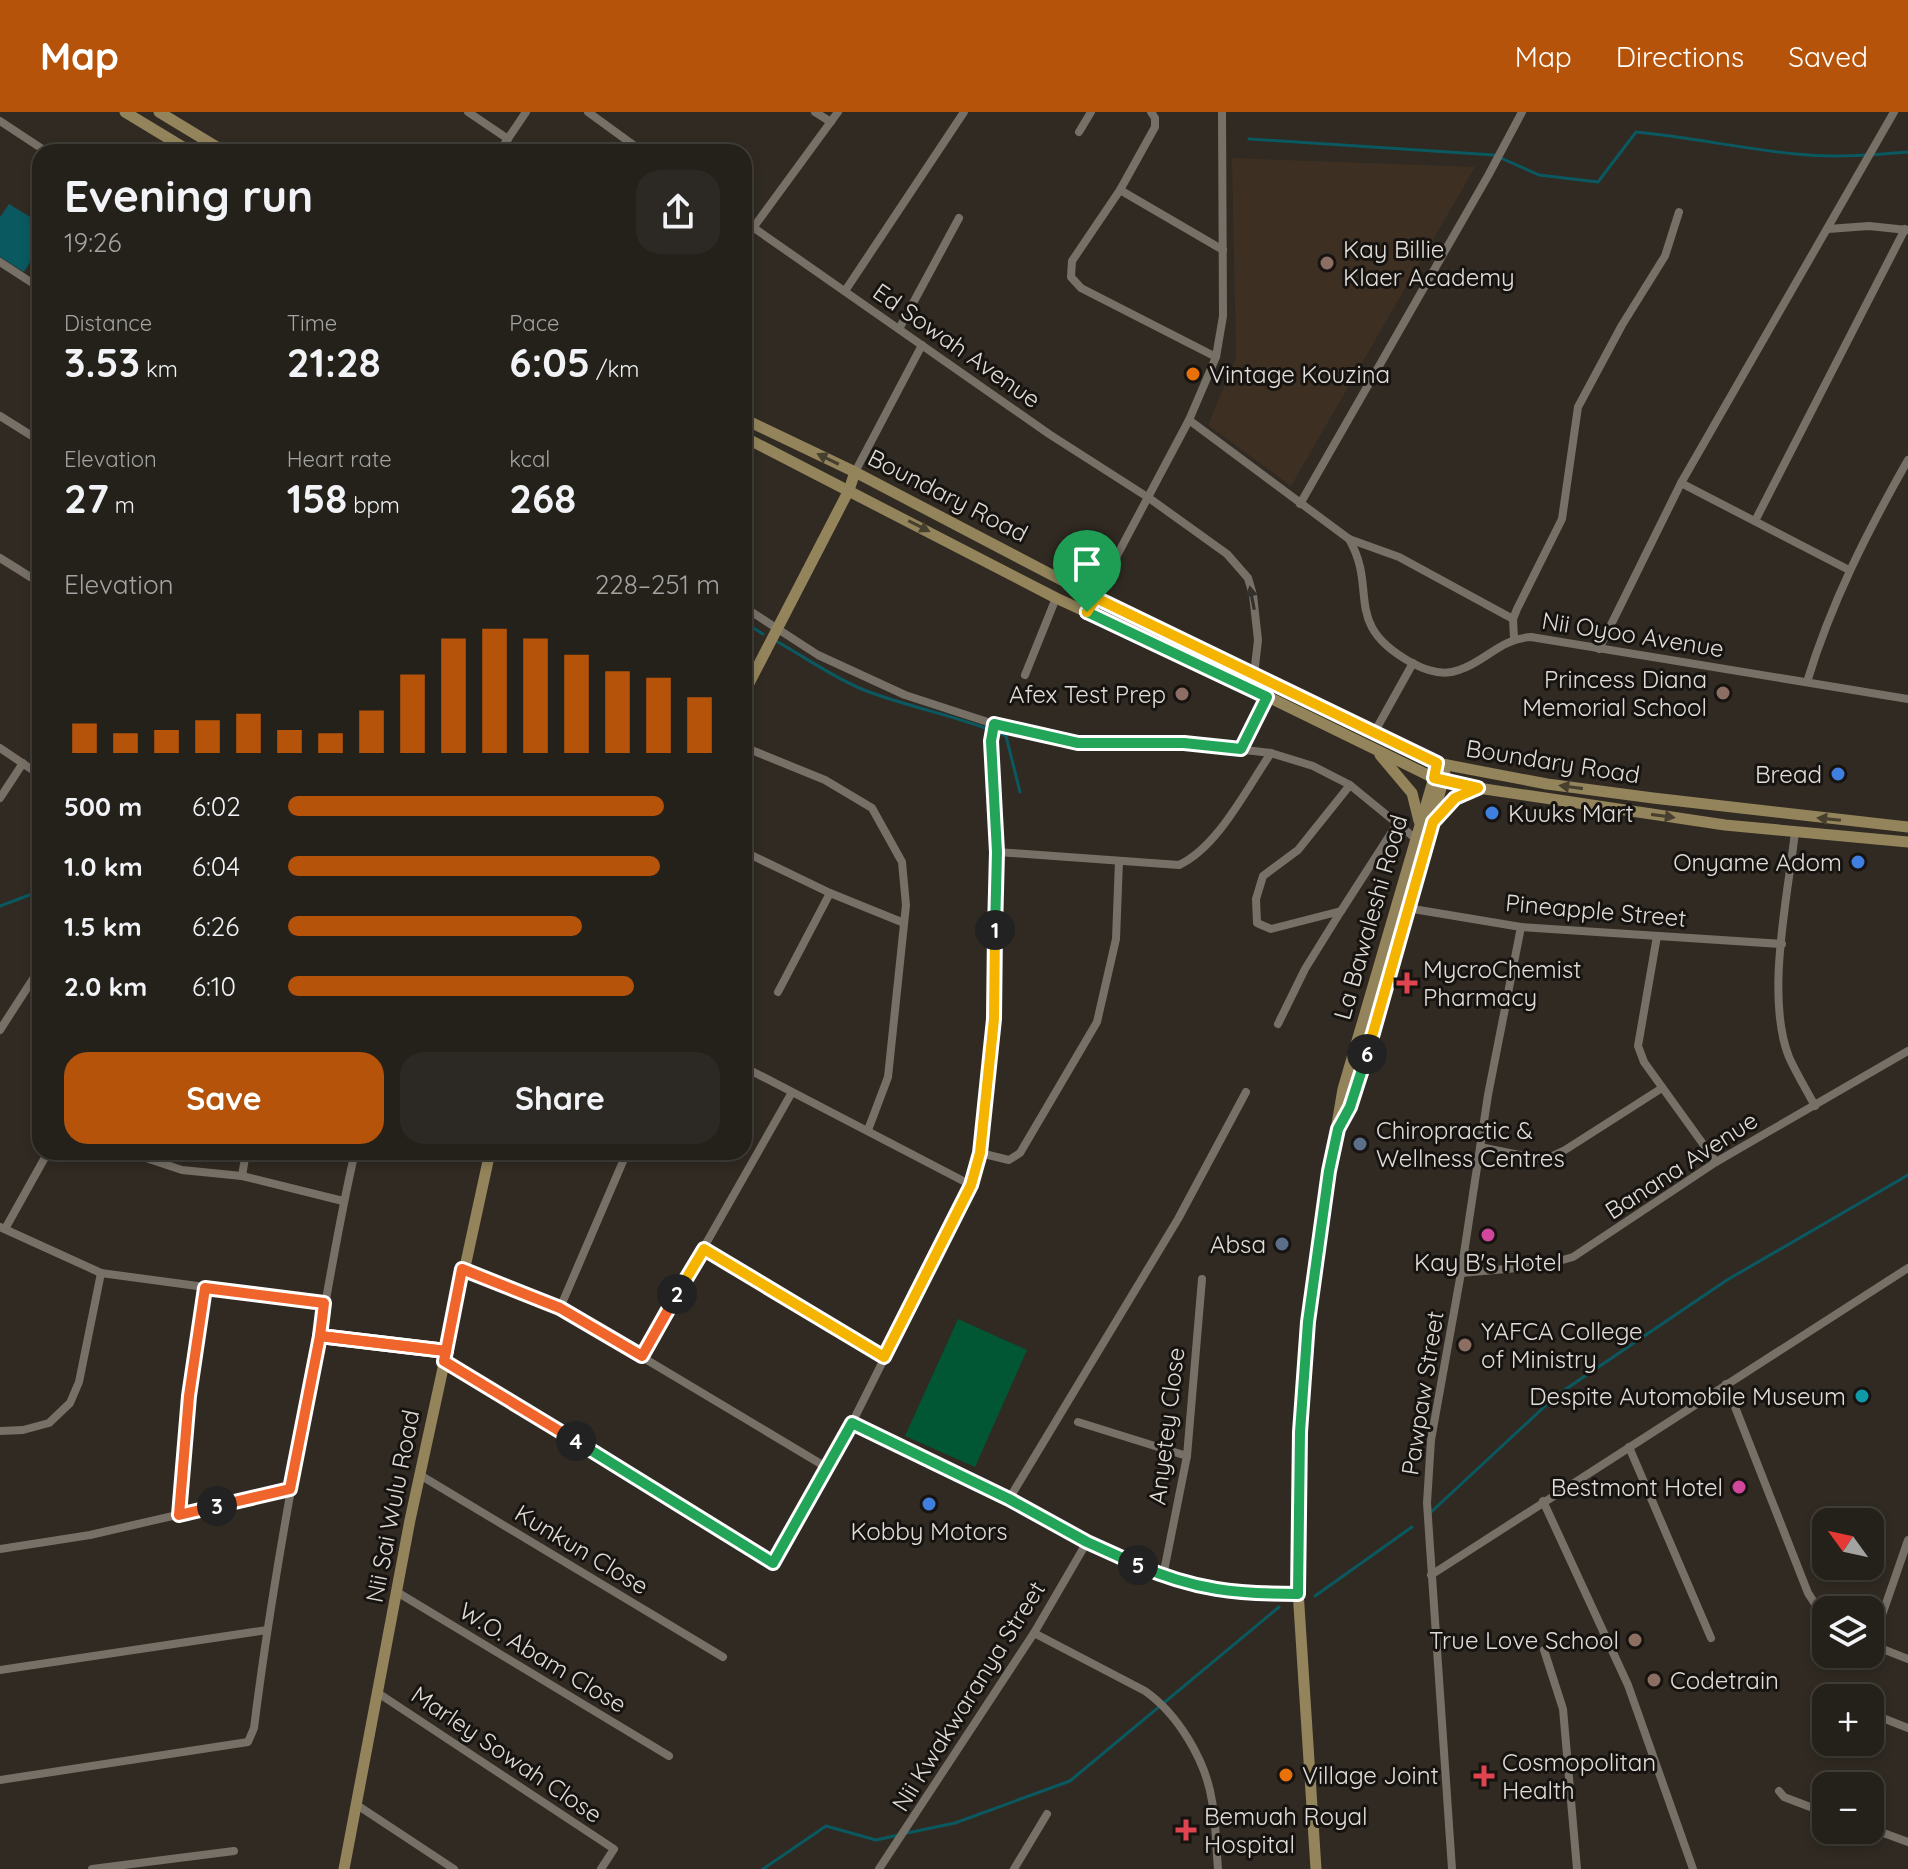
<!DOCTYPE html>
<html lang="en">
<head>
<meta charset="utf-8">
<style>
  body { margin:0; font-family:Quicksand,sans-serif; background:#2c2823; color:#f1f3f6; height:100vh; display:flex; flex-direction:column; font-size:30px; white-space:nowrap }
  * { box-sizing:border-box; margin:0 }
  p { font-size:26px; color:#a3a3a2 }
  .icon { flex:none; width:44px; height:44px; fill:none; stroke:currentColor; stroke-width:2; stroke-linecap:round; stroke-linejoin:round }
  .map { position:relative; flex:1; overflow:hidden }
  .drawer { position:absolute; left:32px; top:32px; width:720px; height:1016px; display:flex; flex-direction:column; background:#24201a; border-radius:24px; box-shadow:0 4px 12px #0003,0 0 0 2px #413e39 }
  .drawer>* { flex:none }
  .needle { width:52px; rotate:303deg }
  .tools { position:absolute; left:1812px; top:1396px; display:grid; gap:16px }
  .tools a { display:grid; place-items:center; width:72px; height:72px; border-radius:16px; background:#24201a; box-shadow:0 4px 12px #0003,0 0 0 2px #413e39; font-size:40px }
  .pin { position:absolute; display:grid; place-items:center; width:68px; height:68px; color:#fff; margin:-82px -34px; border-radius:50% 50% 50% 0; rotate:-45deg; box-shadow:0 0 8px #0007 }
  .pin .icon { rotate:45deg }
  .km { position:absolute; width:40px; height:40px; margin:-20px; border-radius:50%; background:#222; color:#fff; font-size:22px; line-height:40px; text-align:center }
  .round { display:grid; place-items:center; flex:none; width:84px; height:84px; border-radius:24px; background:#2c2823 }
  .overview { display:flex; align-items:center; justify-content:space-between; height:136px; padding:0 32px }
  h1 { font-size:44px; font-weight:700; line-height:60px }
  .stats { display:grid; grid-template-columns:repeat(3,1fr); gap:12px; height:136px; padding:8px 32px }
  .stats div { display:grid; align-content:center }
  .stats b { font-size:40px; font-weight:700 }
  .stats small { font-size:22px; font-weight:400 }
  .stats p { font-size:22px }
  .chart { height:224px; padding:16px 32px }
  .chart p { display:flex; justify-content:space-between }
  .chart svg { width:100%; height:144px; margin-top:8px; stroke:#b45309; stroke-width:6 }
  .primary-button { display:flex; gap:16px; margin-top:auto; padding:16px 32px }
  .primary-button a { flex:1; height:92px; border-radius:24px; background:#b45309; color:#fff; font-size:32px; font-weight:700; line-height:92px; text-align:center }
  .primary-button a+a { background:#2c2823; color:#f1f3f6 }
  ul { padding:0 32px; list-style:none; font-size:26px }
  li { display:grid; grid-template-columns:128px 96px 1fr; align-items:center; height:60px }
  li i { height:20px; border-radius:10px; background:#b45309 }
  header { display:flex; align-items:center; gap:48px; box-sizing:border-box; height:112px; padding:0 40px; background:#b45309; color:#fff }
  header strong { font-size:38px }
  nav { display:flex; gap:44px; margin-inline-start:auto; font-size:28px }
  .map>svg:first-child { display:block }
</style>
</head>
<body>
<header>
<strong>Map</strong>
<nav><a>Map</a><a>Directions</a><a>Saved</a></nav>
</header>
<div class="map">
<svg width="1908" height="1757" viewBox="0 0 1908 1757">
  <rect width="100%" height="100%" fill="#302a22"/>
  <path fill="#3d3022" d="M1232 46 1475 55 1291 374 1208 313 1236 246Z"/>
  <path fill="#015734" d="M958 1207 1027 1238 975 1355 905 1324Z"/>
  <path fill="#0a5961" d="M9 92 40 111V134L24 160 0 145V105Z"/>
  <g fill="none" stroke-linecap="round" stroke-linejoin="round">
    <g stroke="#0a5961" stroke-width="3">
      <path d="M1249 27 1494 43 1539 63 1598 70 1636 20C1690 25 1743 37 1796 42 1833 46 1871 43 1908 40"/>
      <path d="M744 510 763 522"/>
      <path d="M776 529C805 545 834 566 864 578 910 596 960 604 1006 624L1020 680"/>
      <path d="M0 794 40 779"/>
      <path d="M1429 1402 1557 1283 1727 1168 1908 1063"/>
      <path d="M1315 1484 1412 1415"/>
      <path d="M907 1721 955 1711 1070 1669 1279 1495"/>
      <path d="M763 1757 826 1714 876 1728 899 1723"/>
    </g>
    <g stroke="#777067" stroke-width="8">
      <path d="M468 0 508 27"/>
      <path d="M588 0 643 40"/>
      <path d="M815 0 831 10"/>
      <path d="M1151 0 1155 6V15L1120 78 1072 149 1071 165 1081 176 1216 245"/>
      <path d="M0 9 47 40"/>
      <path d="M1079 20 1091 0"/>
      <path d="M499 40 526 0"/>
      <path d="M1120 78 1223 138"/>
      <path d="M744 109 1049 322 1149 386 1227 442 1248 466 1253 483 1258 528 1254 563"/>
      <path d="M1828 117 1869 114 1907 118"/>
      <path d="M744 124 753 116 838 0"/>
      <path d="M0 150 40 176"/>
      <path d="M845 179 964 0"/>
      <path d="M899 217 959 106"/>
      <path d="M0 304 40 329"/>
      <path d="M1189 308 1349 427 1399 445 1513 507"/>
      <path d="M855 360 922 233"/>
      <path d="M1681 371 1849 458"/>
      <path d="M1300 392 1489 62 1522 0"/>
      <path d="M1755 409 1905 117"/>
      <path d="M1349 427C1379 479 1341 512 1412 551 1427 559 1444 564 1459 558 1487 549 1499 527 1531 525L1908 587"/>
      <path d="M0 446 40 471"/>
      <path d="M744 495 818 543 905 583 994 612 1078 631H1184L1271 641 1313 654 1350 673 1416 727"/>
      <path d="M1087 500 1189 308 1216 245 1223 204 1222 0"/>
      <path d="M1514 526 1513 507 1517 497 1562 407 1578 295 1622 213 1665 144 1679 100"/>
      <path d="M1599 537 1681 371 1894 0"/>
      <path d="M1025 563 1056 486"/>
      <path d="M1807 570C1831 491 1867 420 1908 348"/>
      <path d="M1374 621 1413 551"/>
      <path d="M744 635 825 668 872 696 902 750 906 793 888 965 868 1018"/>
      <path d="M0 636 40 663"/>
      <path d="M1241 637 1267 585"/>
      <path d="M1350 673 1298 738 1263 764 1256 787 1257 811 1271 817 1341 799 1397 712"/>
      <path d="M0 686 23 651"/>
      <path d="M1795 720C1788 783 1765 885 1789 945 1796 961 1806 977 1815 994"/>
      <path d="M997 740 1179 753C1218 735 1247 676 1271 641"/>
      <path d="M747 741 830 781 904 811"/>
      <path d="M1407 796 1521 815 1782 832"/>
      <path d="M1657 824 1638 934 1644 950 1716 1050"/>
      <path d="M778 880 830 781"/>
      <path d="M1278 912 1305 857 1341 799"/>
      <path d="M0 918 40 856"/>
      <path d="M744 955 971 1073"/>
      <path d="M1480 1035 1544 1048 1565 1038 1662 976"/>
      <path d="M128 1040 182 1058 242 1064 343 1089"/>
      <path d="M980 1041 1009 1048 1020 1041 1097 910 1116 827 1119 749"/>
      <path d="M242 1064 246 1040"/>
      <path d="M0 1115 101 1161 324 1191"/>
      <path d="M5 1117 48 1040"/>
      <path d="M704 1137 884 1245"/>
      <path d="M462 1157 560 1196 826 1355"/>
      <path d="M1461 1161 1541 1154 1573 1145 1716 1050 1908 939"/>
      <path d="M560 1196 627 1040"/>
      <path d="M320 1224 446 1239"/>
      <path d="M642 1244 791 982"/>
      <path d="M444 1249 773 1451 852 1311 971 1073C980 1039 983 1005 987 970 1000 857 997 743 991 629L994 612"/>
      <path d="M1726 1272 1808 1481 1826 1509"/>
      <path d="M1078 1310 1187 1344"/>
      <path d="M852 1311C905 1337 959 1361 1011 1389 1074 1422 1136 1460 1206 1477 1235 1484 1268 1482 1298 1482"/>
      <path d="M0 1319 23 1318 49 1311 70 1291 79 1270 101 1161"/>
      <path d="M1629 1335 1711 1526"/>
      <path d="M420 1363 723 1545"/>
      <path d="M1009 1387 1178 1107 1246 980"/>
      <path d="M1543 1389 1628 1573 1693 1757"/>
      <path d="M179 1403 189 1284 205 1176"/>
      <path d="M0 1437 90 1423 290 1377"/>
      <path d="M1431 1463 1908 1156"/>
      <path d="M1163 1464 1187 1344 1202 1167"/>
      <path d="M397 1480 669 1644"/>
      <path d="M1034 1521 1145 1579C1178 1602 1206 1649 1212 1689 1216 1711 1216 1734 1218 1757"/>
      <path d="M1870 1532 1908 1547"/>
      <path d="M1872 1532 1908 1428"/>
      <path d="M1544 1538 1563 1597 1577 1757"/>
      <path d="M0 1558 267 1518"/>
      <path d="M378 1581 614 1737 601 1757"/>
      <path d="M1870 1601 1908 1616"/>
      <path d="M0 1668 248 1630 254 1616C270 1487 294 1359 318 1231 330 1168 340 1103 355 1040"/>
      <path d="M1779 1679 1784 1685 1826 1701"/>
      <path d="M357 1693 454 1757"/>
      <path d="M1870 1716 1908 1730"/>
      <path d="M92 1757 234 1739"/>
      <path d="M879 1757 1034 1521 1087 1430"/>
      <path d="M1014 1757 1047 1702"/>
      <path d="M1452 1757 1427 1391 1431 1328 1461 1161 1488 983 1521 815"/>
    </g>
    <g stroke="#93845b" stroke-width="11">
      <path d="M125 0 191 40"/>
      <path d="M159 0 225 40"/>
      <path d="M744 307 855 360 1096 486 1437 651 1547 672 1653 686 1908 715"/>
      <path d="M744 325 1056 486 1207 555 1434 666 1478 676 1725 713 1908 730"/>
      <path d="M744 581 849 378 855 360"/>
      <path d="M1380 643 1412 681 1419 709"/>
      <path d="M1433 709 1455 686 1476 677"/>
      <path d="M1342 1010 1350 995 1365 949 1445 662"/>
      <path d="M344 1757 410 1408 490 1040"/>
      <path d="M1316 1757 1297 1463 1300 1320 1308 1210 1329 1059 1343 977 1435 662"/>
    </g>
  </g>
  <defs><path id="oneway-solid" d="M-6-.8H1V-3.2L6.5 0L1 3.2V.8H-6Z" transform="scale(2)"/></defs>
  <g fill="#48402e">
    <use href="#oneway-solid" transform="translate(828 347) rotate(-154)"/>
    <use href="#oneway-solid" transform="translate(919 414) rotate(27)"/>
    <use href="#oneway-solid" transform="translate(1571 675) rotate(-172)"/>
    <use href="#oneway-solid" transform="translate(1663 704) rotate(8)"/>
    <use href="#oneway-solid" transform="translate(1829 707) rotate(-174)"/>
  </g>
  <use fill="#332f2a" href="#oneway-solid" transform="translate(1252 486) rotate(-101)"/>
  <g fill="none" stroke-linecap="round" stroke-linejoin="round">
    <g stroke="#fff" stroke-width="16">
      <path id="split-1" d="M995 818 997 740 991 629 994 612 1078 631H1184L1241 637 1267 585 1087 500"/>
    </g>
    <g stroke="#fff" stroke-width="16">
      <path id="split-2" d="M677 1182 704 1137 884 1245 971 1073 980 1041 994 907 995 818"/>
    </g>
    <g stroke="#fff" stroke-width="16">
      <path id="split-3" d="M217 1394 290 1377 320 1224 446 1239 462 1157 560 1196 642 1244 677 1182"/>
    </g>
    <g stroke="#fff" stroke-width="16">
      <path id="split-4" d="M217 1394 179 1403 189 1284 205 1176 324 1191 320 1224 446 1239 444 1249 576 1329"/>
    </g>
    <g stroke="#fff" stroke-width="16">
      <path id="split-5" d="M576 1329 773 1451 852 1311 1009 1387 1087 1430 1138 1453"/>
    </g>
    <g stroke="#fff" stroke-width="16">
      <path id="split-6" d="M1138 1453C1194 1478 1237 1482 1298 1482L1300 1320 1308 1210 1329 1059 1338 1017 1350 995 1367 942"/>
    </g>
    <g stroke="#fff" stroke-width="16">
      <path id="split-7" d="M1087 500 1096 486 1437 651 1434 666 1478 676 1455 686 1433 710 1367 942"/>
    </g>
    <use href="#split-1" stroke="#22a559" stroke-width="10"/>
    <use href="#split-2" stroke="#f5b400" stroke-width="10"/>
    <use href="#split-3" stroke="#f0652b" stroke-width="10"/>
    <use href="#split-4" stroke="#f0652b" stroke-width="10"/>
    <use href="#split-5" stroke="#22a559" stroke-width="10"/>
    <use href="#split-6" stroke="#22a559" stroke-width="10"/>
    <use href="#split-7" stroke="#f5b400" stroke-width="10"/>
  </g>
  <g fill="#8d6e63" stroke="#161310" stroke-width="3">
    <circle cx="1327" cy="151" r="8"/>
    <circle cx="1723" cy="581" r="8"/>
    <circle cx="1182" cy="582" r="8"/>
    <circle cx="1465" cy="1233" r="8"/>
    <circle cx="1635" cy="1528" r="8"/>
    <circle cx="1654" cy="1568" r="8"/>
  </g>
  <g fill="#e8710a" stroke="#161310" stroke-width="3">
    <circle cx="1193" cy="262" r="8"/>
    <circle cx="1286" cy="1663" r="8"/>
  </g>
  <g fill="#3f7fe0" stroke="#161310" stroke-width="3">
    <circle cx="1838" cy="662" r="8"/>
    <circle cx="1492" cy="701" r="8"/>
    <circle cx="1858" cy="750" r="8"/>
    <circle cx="929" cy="1392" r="8"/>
  </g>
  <g fill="#e0444e" stroke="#161310" stroke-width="3">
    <path d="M1403 859h8v8h8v8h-8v8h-8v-8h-8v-8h8z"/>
    <path d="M1480 1652h8v8h8v8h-8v8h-8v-8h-8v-8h8z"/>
    <path d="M1182 1706h8v8h8v8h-8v8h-8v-8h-8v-8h8z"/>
  </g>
  <g fill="#5c6f8a" stroke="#161310" stroke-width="3">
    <circle cx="1360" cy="1032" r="8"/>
    <circle cx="1282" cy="1132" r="8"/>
  </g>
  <g fill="#d1479c" stroke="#161310" stroke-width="3">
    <circle cx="1488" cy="1123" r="8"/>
    <circle cx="1739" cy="1375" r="8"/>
  </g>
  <circle fill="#0f9aa8" stroke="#161310" stroke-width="3" cx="1862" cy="1284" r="8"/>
  <g text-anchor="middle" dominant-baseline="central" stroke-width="6" stroke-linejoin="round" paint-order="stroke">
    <g font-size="24" fill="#e0dcd7" stroke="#161310" text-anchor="start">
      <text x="1343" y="137">Kay Billie<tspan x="1343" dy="28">Klaer Academy</tspan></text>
      <text x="1209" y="262">Vintage Kouzina</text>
      <text x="1707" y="567" text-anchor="end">Princess Diana<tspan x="1707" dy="28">Memorial School</tspan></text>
      <text x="1166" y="582" text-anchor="end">Afex Test Prep</text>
      <text x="1822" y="662" text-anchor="end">Bread</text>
      <text x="1508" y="701">Kuuks Mart</text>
      <text x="1842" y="750" text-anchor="end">Onyame Adom</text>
      <text x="1423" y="857">MycroChemist<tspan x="1423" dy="28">Pharmacy</tspan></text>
      <text x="1376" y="1018">Chiropractic &amp;<tspan x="1376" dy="28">Wellness Centres</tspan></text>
      <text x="1266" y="1132" text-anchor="end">Absa</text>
      <text x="1488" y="1150" text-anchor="middle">Kay B's Hotel</text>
      <text x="1481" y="1219">YAFCA College<tspan x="1481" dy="28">of Ministry</tspan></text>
      <text x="1846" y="1284" text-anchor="end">Despite Automobile Museum</text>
      <text x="1723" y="1375" text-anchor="end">Bestmont Hotel</text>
      <text x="929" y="1419" text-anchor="middle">Kobby Motors</text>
      <text x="1619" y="1528" text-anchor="end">True Love School</text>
      <text x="1670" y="1568">Codetrain</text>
      <text x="1502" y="1650">Cosmopolitan<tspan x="1502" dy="28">Health</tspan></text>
      <text x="1302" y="1663">Village Joint</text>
      <text x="1204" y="1704">Bemuah Royal<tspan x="1204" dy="28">Hospital</tspan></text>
    </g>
    <g font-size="24" fill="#e0dcd7" stroke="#161310">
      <text transform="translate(957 233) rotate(35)">Ed Sowah Avenue</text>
      <text transform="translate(948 383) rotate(27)">Boundary Road</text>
      <text transform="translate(1633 522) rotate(9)">Nii Oyoo Avenue</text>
      <text transform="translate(1553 649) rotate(9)">Boundary Road</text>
      <text transform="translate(1596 798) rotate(5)">Pineapple Street</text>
      <text transform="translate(1370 805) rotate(-74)">La Bawaleshi Road</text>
      <text transform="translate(1681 1053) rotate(-33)">Banana Avenue</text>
      <text transform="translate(1422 1281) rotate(-81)">Pawpaw Street</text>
      <text transform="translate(1166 1314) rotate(-83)">Anyetey Close</text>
      <text transform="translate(392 1394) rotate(-79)">Nii Sai Wulu Road</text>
      <text transform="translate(582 1437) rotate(31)">Kunkun Close</text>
      <text transform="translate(543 1545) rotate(31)">W.O. Abam Close</text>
      <text transform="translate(968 1584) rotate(-58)">Nii Kwakwaranya Street</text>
      <text transform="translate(507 1642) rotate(34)">Marley Sowah Close</text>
    </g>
  </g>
</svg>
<div class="tools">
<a><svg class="needle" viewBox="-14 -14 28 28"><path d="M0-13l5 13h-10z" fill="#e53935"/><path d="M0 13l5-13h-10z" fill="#a3a3a2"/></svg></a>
<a><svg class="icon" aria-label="layers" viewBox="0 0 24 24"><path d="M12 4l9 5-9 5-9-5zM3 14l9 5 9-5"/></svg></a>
<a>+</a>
<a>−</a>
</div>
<div class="pin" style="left:1087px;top:500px;background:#1e9e55"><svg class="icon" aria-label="arrive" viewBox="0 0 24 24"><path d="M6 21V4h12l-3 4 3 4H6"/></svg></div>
<b class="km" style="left:995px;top:818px">1</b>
<b class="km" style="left:677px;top:1182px">2</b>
<b class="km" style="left:217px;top:1394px">3</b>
<b class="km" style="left:576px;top:1329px">4</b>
<b class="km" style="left:1138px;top:1453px">5</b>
<b class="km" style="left:1367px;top:942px">6</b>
<section class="drawer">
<div class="overview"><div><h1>Evening run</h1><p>19:26</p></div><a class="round"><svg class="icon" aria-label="share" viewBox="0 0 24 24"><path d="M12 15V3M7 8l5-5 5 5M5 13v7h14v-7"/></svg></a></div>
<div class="stats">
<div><p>Distance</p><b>3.53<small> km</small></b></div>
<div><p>Time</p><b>21:28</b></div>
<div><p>Pace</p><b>6:05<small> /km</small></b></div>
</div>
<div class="stats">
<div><p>Elevation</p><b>27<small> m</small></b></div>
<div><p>Heart rate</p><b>158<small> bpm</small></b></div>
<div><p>kcal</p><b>268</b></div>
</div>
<div class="chart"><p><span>Elevation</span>228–251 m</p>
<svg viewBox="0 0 160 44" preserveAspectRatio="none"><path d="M5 44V35M15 44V38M25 44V37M35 44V34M45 44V32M55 44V37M65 44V38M75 44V31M85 44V20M95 44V9M105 44V6M115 44V9M125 44V14M135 44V19M145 44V21M155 44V27"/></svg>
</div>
<ul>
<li><b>500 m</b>6:02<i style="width:87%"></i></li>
<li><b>1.0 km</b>6:04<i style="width:86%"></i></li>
<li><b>1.5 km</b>6:26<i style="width:68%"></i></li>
<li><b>2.0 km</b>6:10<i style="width:80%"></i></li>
</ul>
<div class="primary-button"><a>Save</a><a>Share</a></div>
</section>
</div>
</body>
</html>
